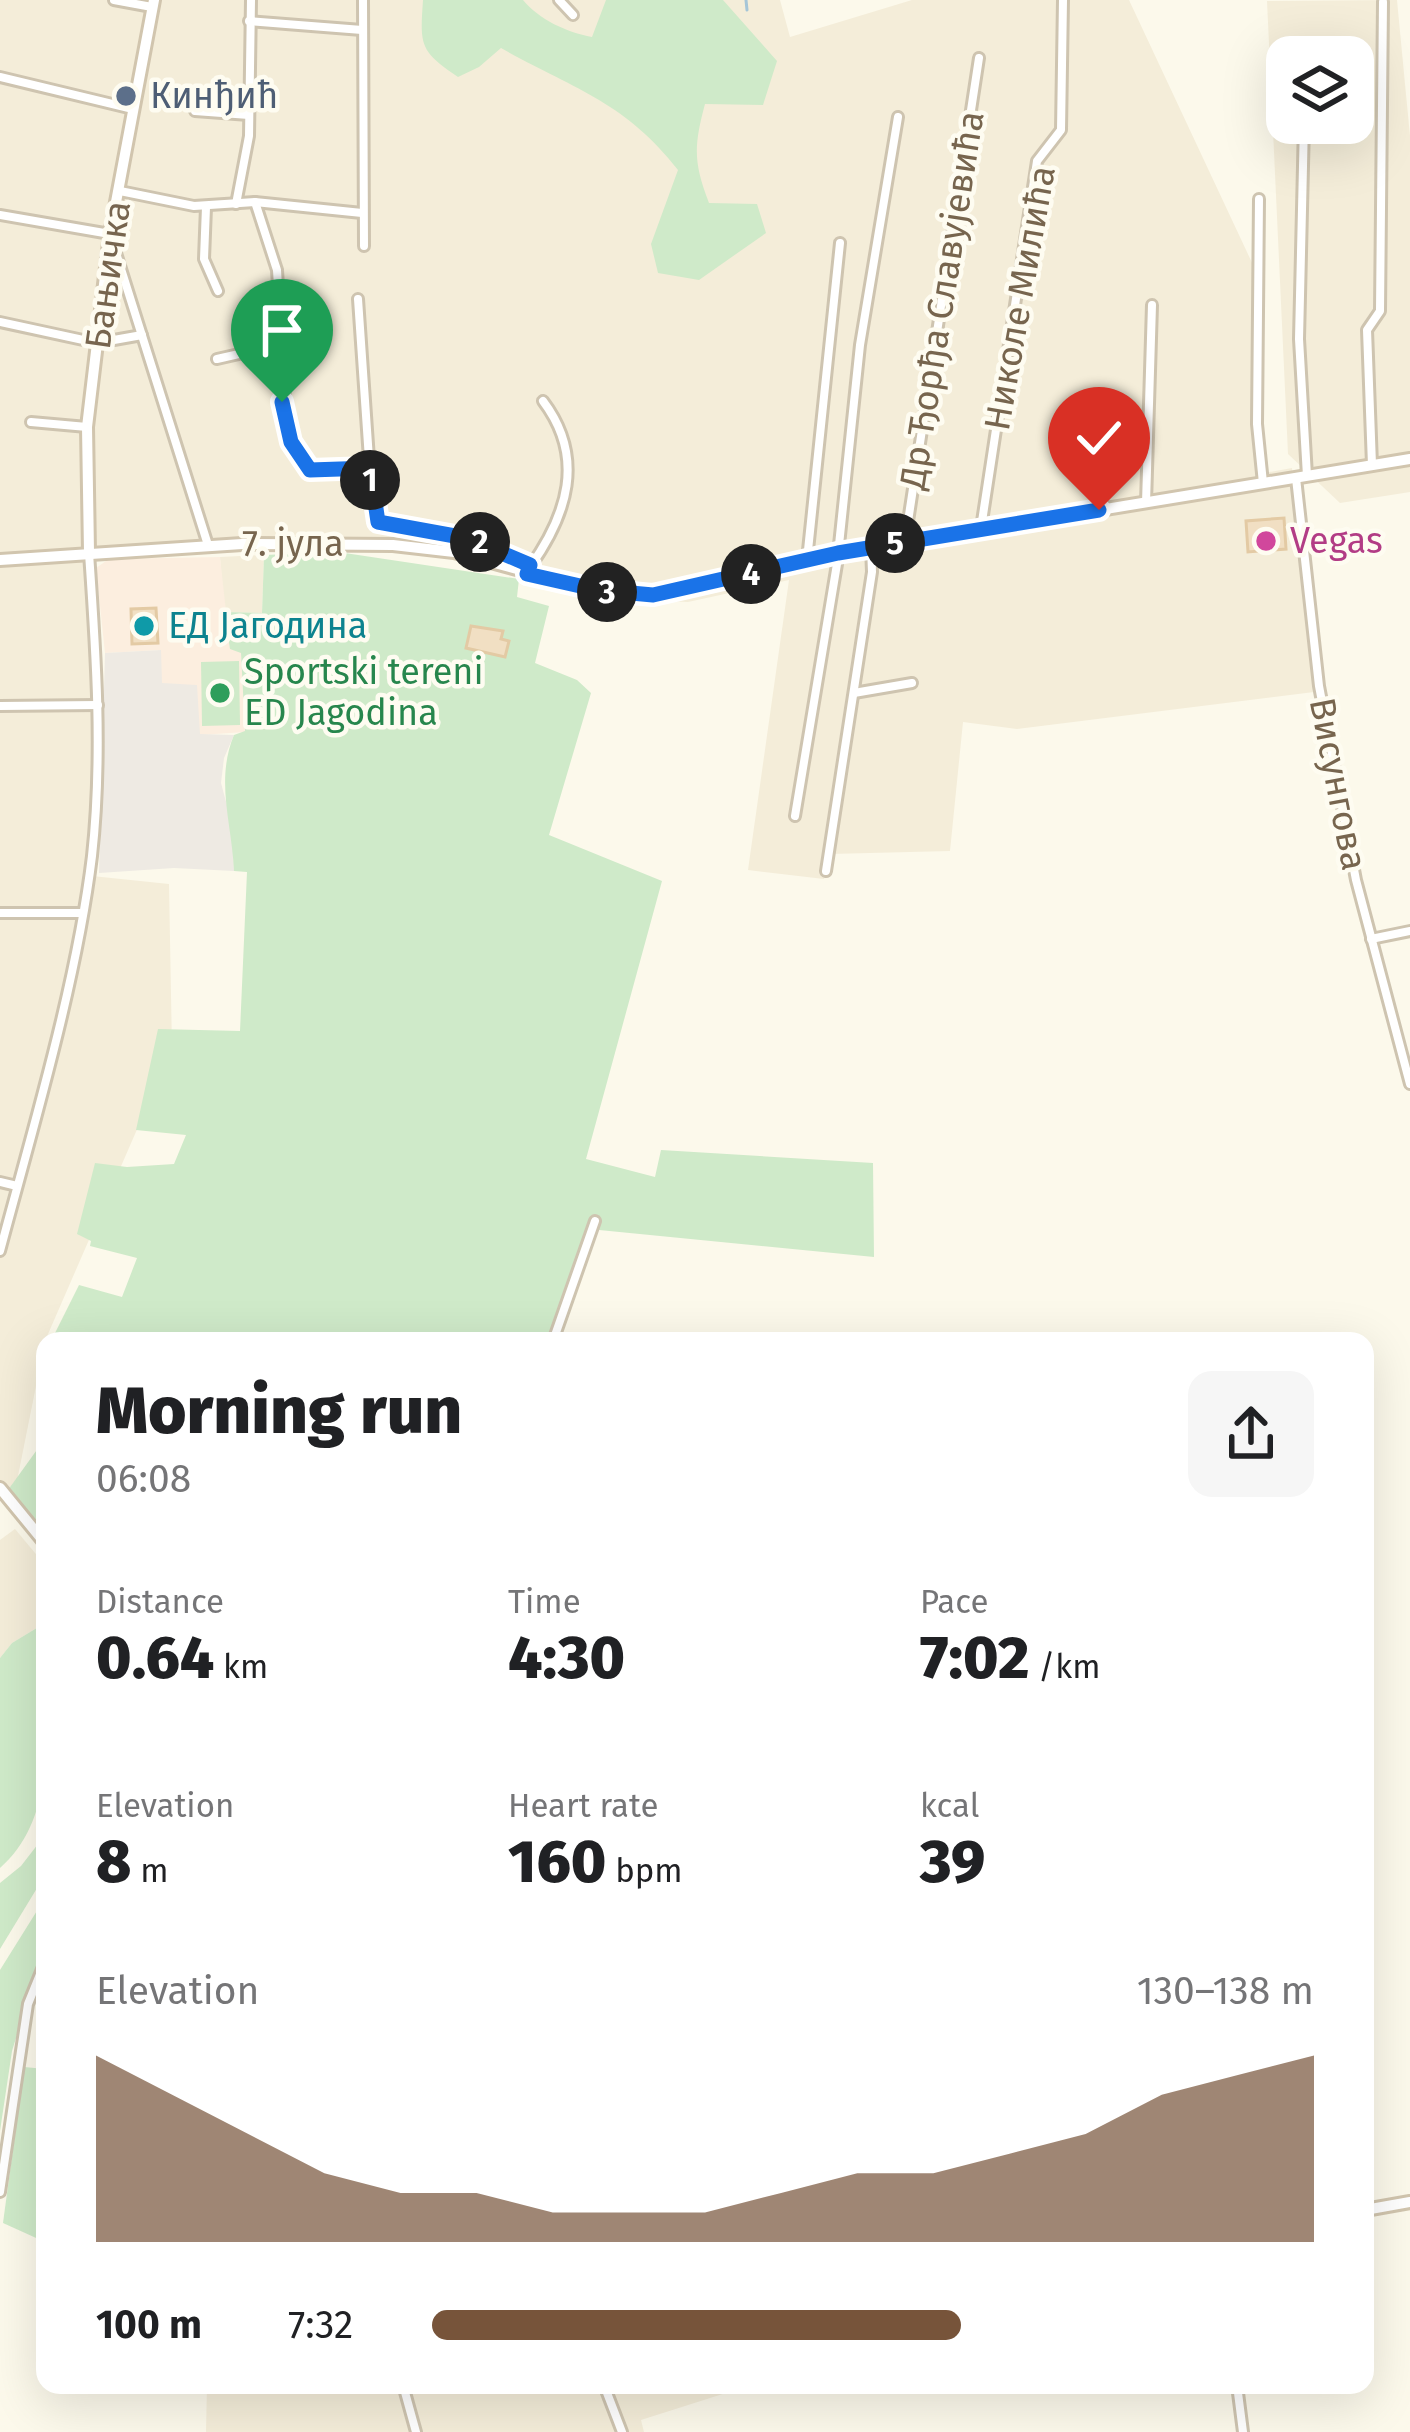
<!DOCTYPE html>
<html lang="en">
<head>
<meta charset="utf-8">
<style>
  body { margin:0; font-family:"Fira Sans",sans-serif; background:#f6f6f6; color:#202124; height:100vh; display:flex; flex-direction:column; font-size:45px; white-space:nowrap }
  * { box-sizing:border-box; margin:0 }
  p { font-size:39px; color:#757577 }
  .icon { flex:none; width:66px; height:66px; fill:none; stroke:currentColor; stroke-width:2; stroke-linecap:round; stroke-linejoin:round }
  .map { position:relative; flex:1; overflow:hidden }
  .drawer { position:absolute; left:36px; top:1332px; width:1338px; height:1062px; display:flex; flex-direction:column; background:#fff; border-radius:24px; box-shadow:0 12px 48px #0002 }
  .drawer>* { flex:none }
  .buttons { position:absolute; left:1266px; top:36px; display:grid; gap:24px }
  .buttons a { display:grid; place-items:center; width:108px; height:108px; border-radius:24px; background:#fff; box-shadow:0 12px 48px #0002; font-size:60px }
  .pin { position:absolute; display:grid; place-items:center; width:102px; height:102px; color:#fff; margin:-123px -51px; border-radius:50% 50% 50% 0; rotate:-45deg; box-shadow:0 0 12px #0007 }
  .pin .icon { rotate:45deg }
  .km { position:absolute; width:60px; height:60px; margin:-30px; border-radius:50%; background:#222; color:#fff; font-size:33px; line-height:60px; text-align:center }
  .round { display:grid; place-items:center; flex:none; width:126px; height:126px; border-radius:24px; background:#f6f6f6 }
  .head { display:flex; align-items:center; justify-content:space-between; height:204px; padding:0 60px }
  h1 { font-size:66px; font-weight:800; line-height:90px }
  .stats { display:grid; grid-template-columns:repeat(3,1fr); gap:18px; height:204px; padding:12px 60px }
  .stats div { display:grid; align-content:center }
  .stats b { font-size:60px; font-weight:800 }
  .stats small { font-size:33px; font-weight:400 }
  .stats p { font-size:33px }
  .chart { height:336px; padding:24px 60px }
  .chart p { display:flex; justify-content:space-between }
  .chart svg { width:100%; height:216px; margin-top:12px; fill:#77543a; opacity:.7 }
  ul { padding:0 60px; list-style:none; font-size:39px }
  li { display:grid; grid-template-columns:192px 144px 1fr; align-items:center; height:90px }
  li i { height:30px; border-radius:15px; background:#77543a }
  .map>svg:first-child { display:block }
</style>
</head>
<body>
<div class="map">
<svg width="1410" height="2432" viewBox="0 0 1410 2432">
  <rect width="100%" height="100%" fill="#fcf9eb"/>
  <g fill="#f4edd9" fill-rule="evenodd">
    <path d="M0 0H780L790 37 912 0H1129L1254 267 1258 474 1292 468 1314 692 1017 729 963 722 950 851 830 854 824 879 748 870 789 580 688 602 612 599 448 556 321 548 93 559 100 784 92 876 169 884 172 1049 45 1341 11 1511 0 1498Z"/>
    <path d="M1397 0 1410 136V492L1340 503 1288 454 1267 1ZM1287 57H1353V123H1287Z"/>
    <path d="M264 555 262 613 224 612 220 557Z"/>
    <path d="M15 1529 45 1565V1623L12 1643 0 1658V1540Z"/>
    <path d="M207 2385H751L641 2420 644 2432H206Z"/>
  </g>
  <path fill="#fceedf" d="M220 557 230 648 241 652 245 732 200 735 161 684V650L105 653 96 568 109 559Z"/>
  <path fill="#eeeae3" d="M161 650 162 683 197 685 200 734 234 735 224 758 221 783 233 828 234 871 174 868 99 873 105 653Z"/>
  <g fill="#cfeac9">
    <path d="M423 0H523C540 20 566 32 592 37L606 0H723L777 61 763 105 705 104C694 145 693 162 709 203L757 204 766 233 699 280 658 273 651 244 678 170C626 102 572 88 501 48L479 67 458 77C419 51 420 45 423 0Z"/>
    <path d="M338 552 519 579 517 597 549 606 535 663 577 680 591 693 549 835 662 881 586 1159 655 1177 661 1150 873 1163 874 1257 589 1229 546 1341H51L79 1285 122 1297 137 1258 90 1246 91 1241 77 1234 95 1163 127 1167 174 1164 186 1135 136 1130 158 1029 240 1031 247 872 234 871C232 823 215 781 234 735L245 731 241 653 230 649 224 612 262 613 264 555Z"/>
    <path d="M239 661 240 725 202 726 201 662Z"/>
    <path d="M45 1421V1532L8 1490 39 1447Z"/>
    <path d="M45 1623C45 1699 65 1811 0 1868V1658L12 1643Z"/>
    <path d="M45 1835V1875L0 1949V1883L21 1866Z"/>
    <path d="M45 1898V1944L12 2051 0 2131V1970Z"/>
    <path d="M24 2067 45 2069V2242L3 2223Z"/>
  </g>
  <g fill="none" stroke-linecap="round" stroke-linejoin="round">
    <path stroke="#a5c5d7" stroke-width="3" d="M746 0 747 10"/>
  </g>
  <g fill="#f1dfc3" stroke="#e3caa4" stroke-width="3">
    <path d="M1284 518 1286 549 1248 552 1246 521Z"/>
    <path d="M156 608 158 643 132 644 131 609Z"/>
    <path d="M471 626 503 631 501 639 509 641 505 657 466 648Z"/>
  </g>
  <g fill="none" stroke-linecap="round" stroke-linejoin="round">
    <g stroke="#cec4b0" stroke-width="14">
      <g id="street">
        <path d="M114 0 152 7"/>
        <path d="M363 0 364 246"/>
        <path d="M559 0 573 15"/>
        <path d="M249 21 362 30"/>
        <path d="M0 77 133 109"/>
        <path d="M195 111 249 115"/>
        <path d="M1304 123 1299 339 1307 476"/>
        <path d="M120 191 194 206 255 202 362 213"/>
        <path d="M1259 199 1257 424 1263 483"/>
        <path d="M255 202 277 270 287 432 310 469 370 468"/>
        <path d="M236 204 249 136 251 0"/>
        <path d="M206 207 204 259 218 291"/>
        <path d="M0 215 110 234 208 545"/>
        <path d="M358 299 371 488 378 522 466 538 530 565"/>
        <path d="M0 322 97 343 142 335"/>
        <path d="M217 359 279 345"/>
        <path d="M31 422 87 427"/>
        <path d="M1372 465 1367 330 1380 311 1383 2"/>
        <path d="M1296 478 1319 686 1356 880 1410 1084"/>
        <path d="M1146 503 1152 305"/>
        <path d="M981 528 1037 161 1061 130 1063 0"/>
        <path d="M905 541 979 58"/>
        <path d="M807 560 840 243"/>
        <path d="M530 567C567 515 586 458 543 401"/>
        <path d="M854 693 912 683"/>
        <path d="M0 706 98 705"/>
        <path d="M795 816 837 564 860 345 898 117"/>
        <path d="M826 871 872 572 871 547"/>
        <path d="M0 913H81"/>
        <path d="M1371 939 1410 931"/>
        <path d="M0 1182 17 1186"/>
        <path d="M0 1251C33 1128 77 981 92 856 103 756 96 653 89 553"/>
        <path d="M553 1341 595 1221"/>
        <path d="M0 2192 28 2004 45 1962"/>
        <path d="M403 2385 416 2432"/>
        <path d="M604 2385 622 2432"/>
        <path d="M1237 2385 1243 2432"/>
      </g>
    </g>
    <g stroke="#d1c5ae" stroke-width="16">
      <g id="secondary">
        <path d="M89 552 87 427 110 234 154 0"/>
        <path d="M0 560 242 544 393 545 454 552 587 588 653 595 838 553 1410 459"/>
        <path d="M0 1488 45 1543"/>
        <path d="M1365 2210 1410 2202"/>
      </g>
    </g>
    <use href="#street" stroke="#fff" stroke-width="8"/>
    <use href="#secondary" stroke="#fff" stroke-width="10"/>
  </g>
  <g fill="none" stroke-linecap="round" stroke-linejoin="round">
    <g stroke="#fff" stroke-width="24">
      <path id="route" d="M282 402 291 442 310 470 370 468 378 522 466 538 530 565 527 574 598 590 653 595 838 553 1099 510"/>
    </g>
    <use href="#route" stroke="#1a73e8" stroke-width="15"/>
  </g>
  <circle fill="#5c6f8a" stroke="#fefcf1" stroke-width="4.5" cx="126" cy="96" r="12"/>
  <circle fill="#d1479c" stroke="#fefcf1" stroke-width="4.5" cx="1266" cy="541" r="12"/>
  <circle fill="#0f9aa8" stroke="#fefcf1" stroke-width="4.5" cx="144" cy="626" r="12"/>
  <circle fill="#2e9e5b" stroke="#fefcf1" stroke-width="4.5" cx="220" cy="693" r="12"/>
  <g text-anchor="middle" dominant-baseline="central" stroke-width="9" stroke-linejoin="round" paint-order="stroke">
    <g font-size="36" fill="#4e5e75" stroke="#fefcf1" text-anchor="start">
      <text x="150" y="96">Кинђић</text>
    </g>
    <g font-size="36" fill="#77654e" stroke="#fefcf1">
      <text transform="translate(108 275) rotate(-82)">Бањичка</text>
      <text transform="translate(1020 298) rotate(-80)">Николе Милића</text>
      <text transform="translate(942 300) rotate(-81)">Др Ђорђа Славујевића</text>
      <text x="293" y="544">7. јула</text>
      <text transform="translate(1338 784) rotate(79)">Висунгова</text>
    </g>
    <g font-size="36" fill="#b23c85" stroke="#fefcf1" text-anchor="start">
      <text x="1290" y="541">Vegas</text>
    </g>
    <g font-size="36" fill="#0d838f" stroke="#fefcf1" text-anchor="start">
      <text x="168" y="626">ЕД Јагодина</text>
    </g>
    <g font-size="36" fill="#27864d" stroke="#fefcf1" text-anchor="start">
      <text x="244" y="672">Sportski tereni<tspan x="244" dy="41">ED Jagodina</tspan></text>
    </g>
  </g>
</svg>
<div class="buttons">
<a><svg class="icon" aria-label="layers" viewBox="0 0 24 24"><path d="M12 4l9 5-9 5-9-5zM3 14l9 5 9-5"/></svg></a>
</div>
<div class="pin" style="left:282px;top:402px;background:#1e9e55"><svg class="icon" aria-label="arrive" viewBox="0 0 24 24"><path d="M6 21V4h12l-3 4 3 4H6"/></svg></div>
<div class="pin" style="left:1099px;top:510px;background:#d93025"><svg class="icon" aria-label="check" viewBox="0 0 24 24"><path d="M5 12l5 5 9-10"/></svg></div>
<b class="km" style="left:370px;top:480px">1</b>
<b class="km" style="left:480px;top:542px">2</b>
<b class="km" style="left:607px;top:592px">3</b>
<b class="km" style="left:751px;top:574px">4</b>
<b class="km" style="left:895px;top:543px">5</b>
<section class="drawer">
<div class="head"><div><h1>Morning run</h1><p>06:08</p></div><a class="round"><svg class="icon" aria-label="share" viewBox="0 0 24 24"><path d="M12 15V3M7 8l5-5 5 5M5 13v7h14v-7"/></svg></a></div>
<div class="stats">
<div><p>Distance</p><b>0.64<small> km</small></b></div>
<div><p>Time</p><b>4:30</b></div>
<div><p>Pace</p><b>7:02<small> /km</small></b></div>
</div>
<div class="stats">
<div><p>Elevation</p><b>8<small> m</small></b></div>
<div><p>Heart rate</p><b>160<small> bpm</small></b></div>
<div><p>kcal</p><b>39</b></div>
</div>
<div class="chart"><p><span>Elevation</span>130–138 m</p>
<svg viewBox="0 0 160 44" preserveAspectRatio="none"><path d="M0 44V6L10 14L20 22L30 30L40 34L50 34L60 38L70 38L80 38L90 34L100 30L110 30L120 26L130 22L140 14L150 10L160 6V44z"/></svg>
</div>
<ul>
<li><b>100 m</b>7:32<i style="width:60%"></i></li>
</ul>
</section>
</div>
</body>
</html>
